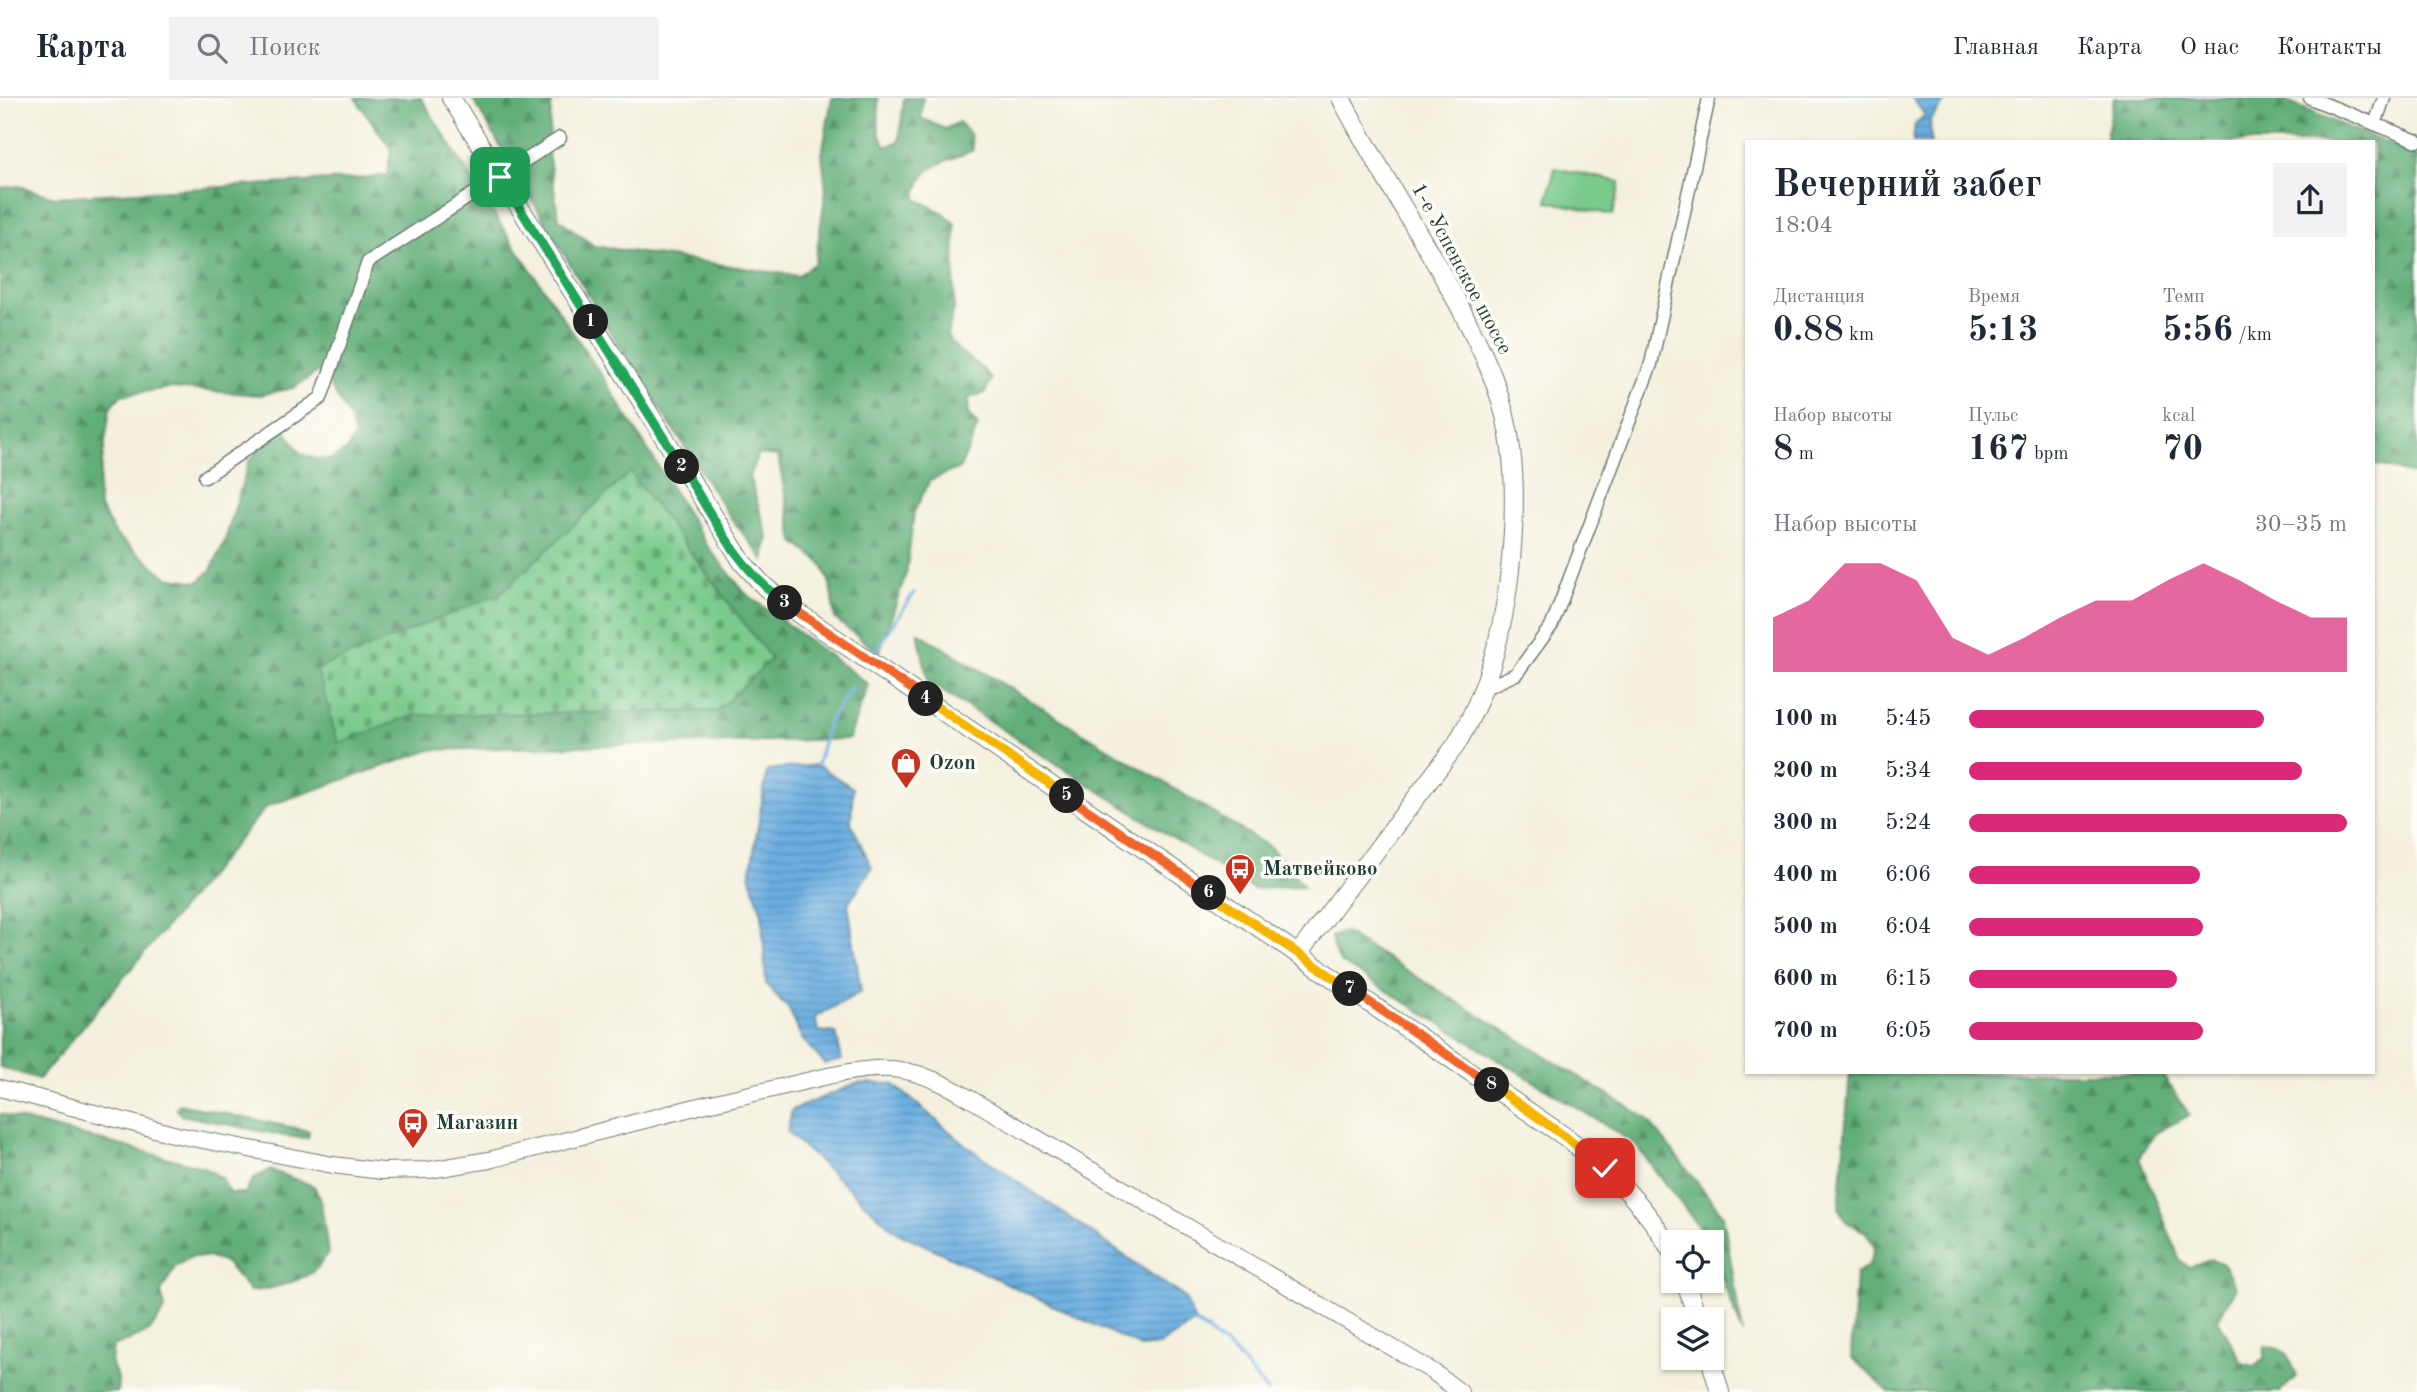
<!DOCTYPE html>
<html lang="ru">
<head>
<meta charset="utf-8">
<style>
  body { margin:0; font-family:"Old Standard TT",serif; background:#f2f2f3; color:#1f2937; height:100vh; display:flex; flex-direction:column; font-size:26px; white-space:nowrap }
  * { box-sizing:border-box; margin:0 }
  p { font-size:23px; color:#747a83 }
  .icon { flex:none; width:38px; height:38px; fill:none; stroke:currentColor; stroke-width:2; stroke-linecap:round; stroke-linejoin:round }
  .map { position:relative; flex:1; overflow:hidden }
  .panel { position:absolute; left:1745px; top:42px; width:630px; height:934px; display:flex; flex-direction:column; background:#fff; border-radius:0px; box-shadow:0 2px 5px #0004 }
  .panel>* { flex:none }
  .buttons { position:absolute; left:1661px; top:1132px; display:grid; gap:14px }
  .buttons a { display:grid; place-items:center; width:63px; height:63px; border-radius:0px; background:#fff; box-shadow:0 2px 5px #0004; font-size:35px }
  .pin { position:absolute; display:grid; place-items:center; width:60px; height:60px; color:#fff; margin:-30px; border-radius:14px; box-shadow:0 4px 10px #0006 }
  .km { position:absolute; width:35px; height:35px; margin:-18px; border-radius:50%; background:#222; color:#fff; font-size:19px; line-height:35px; text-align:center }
  .round { display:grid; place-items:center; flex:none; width:74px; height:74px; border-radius:0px; background:#f2f2f3 }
  .summary { display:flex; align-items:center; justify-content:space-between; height:119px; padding:0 28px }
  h1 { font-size:38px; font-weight:700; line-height:52px }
  .stats { display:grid; grid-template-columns:repeat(3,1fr); gap:10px; height:119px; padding:7px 28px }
  .stats div { display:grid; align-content:center }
  .stats b { font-size:35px; font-weight:700 }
  .stats small { font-size:19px; font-weight:400 }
  .stats p { font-size:19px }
  .chart { height:196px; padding:14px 28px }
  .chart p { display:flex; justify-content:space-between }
  .chart svg { width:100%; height:126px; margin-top:7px; fill:#db2777; opacity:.7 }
  ul { padding:0 28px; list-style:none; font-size:23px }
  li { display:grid; grid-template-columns:112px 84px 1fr; align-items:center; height:52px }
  li i { height:18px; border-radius:9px; background:#db2777 }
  header { display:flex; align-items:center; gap:42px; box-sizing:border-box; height:98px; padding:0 35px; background:#fff; border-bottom:2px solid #e0e1e3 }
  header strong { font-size:33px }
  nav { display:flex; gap:38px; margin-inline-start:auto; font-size:24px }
  .search { width:490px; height:63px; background:#f2f2f3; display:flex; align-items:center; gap:18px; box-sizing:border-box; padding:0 24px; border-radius:0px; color:#747a83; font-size:26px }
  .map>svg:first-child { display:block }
</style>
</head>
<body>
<header>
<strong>Карта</strong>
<div class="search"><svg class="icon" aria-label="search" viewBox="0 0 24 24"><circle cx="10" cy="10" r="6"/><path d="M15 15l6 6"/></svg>Поиск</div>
<nav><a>Главная</a><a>Карта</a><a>О нас</a><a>Контакты</a></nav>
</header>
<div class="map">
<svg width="2417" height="1294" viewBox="0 0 2417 1294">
  <defs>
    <pattern id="forest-firs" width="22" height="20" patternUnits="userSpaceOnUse" patternTransform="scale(1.75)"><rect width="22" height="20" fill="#62ae78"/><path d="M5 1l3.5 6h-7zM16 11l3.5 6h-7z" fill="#508f63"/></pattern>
    <pattern id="cemetery-stones" width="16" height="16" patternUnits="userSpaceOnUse" patternTransform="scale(1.75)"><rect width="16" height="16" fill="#79ca8c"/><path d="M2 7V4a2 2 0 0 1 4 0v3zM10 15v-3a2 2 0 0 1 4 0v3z" fill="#63a573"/></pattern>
    <pattern id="water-rules" width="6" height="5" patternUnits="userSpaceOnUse" patternTransform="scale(1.75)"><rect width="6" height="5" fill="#6cafe1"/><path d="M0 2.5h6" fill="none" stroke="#5890b7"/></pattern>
  </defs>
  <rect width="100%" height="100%" fill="#fdfcf7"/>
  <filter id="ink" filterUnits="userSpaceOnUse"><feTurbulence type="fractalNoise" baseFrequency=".0143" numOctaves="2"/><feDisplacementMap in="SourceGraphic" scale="14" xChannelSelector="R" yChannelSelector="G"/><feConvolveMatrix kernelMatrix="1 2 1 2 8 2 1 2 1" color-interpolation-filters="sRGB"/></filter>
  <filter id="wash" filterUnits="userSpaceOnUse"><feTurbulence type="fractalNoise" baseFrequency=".00686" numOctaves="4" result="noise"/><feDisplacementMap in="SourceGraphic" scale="28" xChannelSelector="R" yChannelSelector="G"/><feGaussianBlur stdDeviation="1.57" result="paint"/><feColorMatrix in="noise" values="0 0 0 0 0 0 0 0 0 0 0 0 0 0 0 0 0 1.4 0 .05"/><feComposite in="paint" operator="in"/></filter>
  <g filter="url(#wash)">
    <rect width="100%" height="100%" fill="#f4f0dd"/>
    <g fill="url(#forest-firs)" stroke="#407656" stroke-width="2" fill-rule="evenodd">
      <path d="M355 0H421L493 115 604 281 708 449 745 495 868 586 849 641 431 652 267 708 39 981 0 969V90L19 88 54 99 306 84C334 80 360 83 387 77L391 51ZM321 272 350 321 355 338 347 352 331 361H316L301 356 284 330 271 338 249 363 225 443 211 472 198 484 167 479 116 437 99 408 98 392 110 310 121 297 171 290 260 297 293 290Z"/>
      <path d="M472 0H552L548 55 559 121 594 148 798 178 815 165 826 92 822 56 832 0H878L879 35 886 49 899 43 904 0H923L921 20 945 31 959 24 970 36 973 52C944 65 919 66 916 101L944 115 955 126 954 211 947 238C959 258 978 262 991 281L985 295 969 300 968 316 978 328 960 370 930 382 914 414 906 476 879 555 835 521 830 486 822 466 794 444 778 358 758 356 749 378 768 438 764 462 730 419 604 224Z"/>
      <path d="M2114 0H2278L2417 58V377L2373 366V44H2105Z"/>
      <path d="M918 534 1271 750 1304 788 1253 791 928 584Z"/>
      <path d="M1344 834 1646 1020 1723 1117 1743 1236 1712 1154V1144H1708L1705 1137 1634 1045 1340 864 1333 850 1331 839Z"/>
      <path d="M1850 975H2161L2190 1017 2155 1035 2139 1060 2180 1162 2189 1170 2211 1161 2222 1165 2236 1190 2218 1221 2242 1265 2254 1268 2264 1260 2265 1248C2288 1251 2289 1258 2297 1278L2280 1294H1889L1851 1259 1856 1176 1869 1166 1875 1150 1866 1134 1848 1125 1839 1111Z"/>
      <path d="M179 1006 309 1033 308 1040 290 1039 181 1017 176 1010Z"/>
      <path d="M0 1016 203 1069 222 1080 229 1095H245L254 1080 270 1072 314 1088 321 1103 328 1155C325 1159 322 1165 318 1169 304 1183 270 1192 250 1193L226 1165 208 1159H191L175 1169 161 1194 165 1210C151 1238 140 1238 113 1248L111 1265 118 1281 117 1294H0Z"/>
    </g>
    <path fill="url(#cemetery-stones)" stroke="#4c8460" stroke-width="2" d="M630 374 771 561 718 613 415 617 338 645 317 571 501 495Z"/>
    <path fill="#79ca8c" stroke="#4c8460" stroke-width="2" d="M1555 70 1620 84 1613 117 1547 103Z"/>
    <g fill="url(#water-rules)" stroke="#46768a" stroke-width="2">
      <path d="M1912 0H1948L1930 22 1931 44H1913L1915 26 1925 17Z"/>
      <path d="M817 667 853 690 851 725 872 770 848 806 861 894 815 919 818 933 836 935 842 962 825 966 802 941 789 911 766 886 762 816 750 778 767 672Z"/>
      <path d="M858 985 893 986 967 1048 1185 1200 1195 1224 1159 1247 1141 1249 895 1133 787 1034 792 1012Z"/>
    </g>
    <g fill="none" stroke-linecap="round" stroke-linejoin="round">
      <g stroke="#6cafe1" stroke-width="3.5">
        <path d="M874 555 914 495"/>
        <path d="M817 667 829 623 851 589"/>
        <path d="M1195 1224 1234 1254 1268 1294"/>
      </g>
    </g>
  </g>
  <g filter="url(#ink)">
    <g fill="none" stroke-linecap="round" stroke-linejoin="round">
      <g stroke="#6a7c6f" stroke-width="15">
        <g id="minor">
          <path d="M2310 0 2417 43"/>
          <path d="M2375 26 2384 0"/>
          <path d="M205 379 321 300 368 164 560 40"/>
          <path d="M1485 590 1516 576 1552 527 1651 266 1709 0"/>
        </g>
      </g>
      <g stroke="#6a7c6f" stroke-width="18">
        <path id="tertiary" d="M0 990 177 1037 333 1067 382 1073 429 1072 489 1062 703 1007 828 978C883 967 907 966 957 993L1432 1273 1460 1294"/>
      </g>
      <g stroke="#6a7c6f" stroke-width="20">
        <g id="secondary">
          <path d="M451 0 743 465 765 489 800 516 1567 1040C1610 1073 1647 1108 1673 1156"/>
          <path d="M1298 856 1456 647C1488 593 1503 535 1510 472 1514 432 1516 391 1511 351 1506 303 1485 258 1464 217 1426 143 1379 74 1341 0"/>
          <path d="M1685 1183 1698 1222"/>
          <path d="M1710 1260 1720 1294"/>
        </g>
      </g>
      <use href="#minor" stroke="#fff" stroke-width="12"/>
      <use href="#tertiary" stroke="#fff" stroke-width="16"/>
      <use href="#secondary" stroke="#fff" stroke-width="18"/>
    </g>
  </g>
  <g fill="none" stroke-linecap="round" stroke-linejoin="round" filter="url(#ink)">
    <g stroke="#fff" stroke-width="14">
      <path id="split-1" d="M500 79 591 224"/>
    </g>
    <g stroke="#fff" stroke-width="14">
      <path id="split-2" d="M591 224 682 369"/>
    </g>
    <g stroke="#fff" stroke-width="14">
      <path id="split-3" d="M682 369C712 417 738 471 785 505"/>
    </g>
    <g stroke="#fff" stroke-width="14">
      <path id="split-4" d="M785 505 926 601"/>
    </g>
    <g stroke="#fff" stroke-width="14">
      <path id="split-5" d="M926 601 1067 698"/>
    </g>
    <g stroke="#fff" stroke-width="14">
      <path id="split-6" d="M1067 698 1209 795"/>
    </g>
    <g stroke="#fff" stroke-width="14">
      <path id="split-7" d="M1209 795 1350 891"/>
    </g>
    <g stroke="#fff" stroke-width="14">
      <path id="split-8" d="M1350 891 1492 987"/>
    </g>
    <g stroke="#fff" stroke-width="14">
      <path id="split-9" d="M1492 987 1567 1040 1605 1070"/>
    </g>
    <use href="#split-1" stroke="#22a559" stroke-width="9"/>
    <use href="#split-2" stroke="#22a559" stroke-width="9"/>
    <use href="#split-3" stroke="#22a559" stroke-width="9"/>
    <use href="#split-4" stroke="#f0652b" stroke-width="9"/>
    <use href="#split-5" stroke="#f5b400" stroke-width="9"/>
    <use href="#split-6" stroke="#f0652b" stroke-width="9"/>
    <use href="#split-7" stroke="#f5b400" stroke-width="9"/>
    <use href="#split-8" stroke="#f0652b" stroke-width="9"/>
    <use href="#split-9" stroke="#f5b400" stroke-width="9"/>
  </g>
  <defs>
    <g id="shop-pin" transform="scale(1.575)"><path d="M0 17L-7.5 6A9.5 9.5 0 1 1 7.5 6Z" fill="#c8321e" stroke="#fdfcf7"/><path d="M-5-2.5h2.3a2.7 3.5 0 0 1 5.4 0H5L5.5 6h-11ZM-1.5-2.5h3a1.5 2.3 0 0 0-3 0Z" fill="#fff"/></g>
    <g id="bus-pin" transform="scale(1.575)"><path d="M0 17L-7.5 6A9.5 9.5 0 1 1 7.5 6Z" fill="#c8321e" stroke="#fdfcf7"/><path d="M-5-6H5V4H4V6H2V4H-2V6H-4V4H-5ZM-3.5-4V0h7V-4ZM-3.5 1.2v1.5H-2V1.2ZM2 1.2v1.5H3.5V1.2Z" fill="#fff"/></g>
  </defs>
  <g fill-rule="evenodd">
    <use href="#shop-pin" x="906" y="665"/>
    <use href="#bus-pin" x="1240" y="771"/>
    <use href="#bus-pin" x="413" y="1025"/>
  </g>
  <g text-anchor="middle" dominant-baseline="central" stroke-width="7" stroke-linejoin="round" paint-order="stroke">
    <g font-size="21" fill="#1f3d34" stroke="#fdfcf7">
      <text transform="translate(1461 171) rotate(62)">1-е Успенское шоссе</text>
    </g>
    <g font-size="21" font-weight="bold" fill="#1f3d34" stroke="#fdfcf7" text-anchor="start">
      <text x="929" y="665">Ozon</text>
      <text x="1263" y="771">Матвейково</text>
      <text x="436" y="1025">Магазин</text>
    </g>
  </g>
</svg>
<div class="buttons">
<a><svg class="icon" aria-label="locate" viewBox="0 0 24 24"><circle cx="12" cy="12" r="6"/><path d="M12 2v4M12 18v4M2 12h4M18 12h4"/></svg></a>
<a><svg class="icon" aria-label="layers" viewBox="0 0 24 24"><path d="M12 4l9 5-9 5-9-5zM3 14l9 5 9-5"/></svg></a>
</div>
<div class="pin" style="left:500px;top:79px;background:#1e9e55"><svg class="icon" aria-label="arrive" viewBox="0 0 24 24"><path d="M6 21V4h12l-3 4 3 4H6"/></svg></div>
<div class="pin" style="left:1605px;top:1070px;background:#d93025"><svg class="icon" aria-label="check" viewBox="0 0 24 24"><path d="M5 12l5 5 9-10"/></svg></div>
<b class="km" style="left:591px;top:224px">1</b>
<b class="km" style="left:682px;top:369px">2</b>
<b class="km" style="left:785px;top:505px">3</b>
<b class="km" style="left:926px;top:601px">4</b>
<b class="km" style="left:1067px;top:698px">5</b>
<b class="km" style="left:1209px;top:795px">6</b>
<b class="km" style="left:1350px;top:891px">7</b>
<b class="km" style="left:1492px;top:987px">8</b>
<section class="panel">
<div class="summary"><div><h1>Вечерний забег</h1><p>18:04</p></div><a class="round"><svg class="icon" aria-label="share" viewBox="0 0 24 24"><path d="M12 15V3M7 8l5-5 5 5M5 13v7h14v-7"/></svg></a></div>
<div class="stats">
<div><p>Дистанция</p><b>0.88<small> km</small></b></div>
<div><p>Время</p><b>5:13</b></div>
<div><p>Темп</p><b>5:56<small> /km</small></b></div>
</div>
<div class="stats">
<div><p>Набор высоты</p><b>8<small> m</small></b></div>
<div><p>Пульс</p><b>167<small> bpm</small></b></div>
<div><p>kcal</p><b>70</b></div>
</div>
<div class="chart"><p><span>Набор высоты</span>30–35 m</p>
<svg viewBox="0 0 160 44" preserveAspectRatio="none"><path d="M0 44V25L10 19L20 6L30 6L40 12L50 32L60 38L70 32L80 25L90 19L100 19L110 12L120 6L130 12L140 19L150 25L160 25V44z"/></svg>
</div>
<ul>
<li><b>100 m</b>5:45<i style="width:78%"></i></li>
<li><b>200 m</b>5:34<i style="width:88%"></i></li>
<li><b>300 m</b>5:24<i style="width:100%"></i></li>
<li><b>400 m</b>6:06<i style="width:61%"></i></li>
<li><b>500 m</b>6:04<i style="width:62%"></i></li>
<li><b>600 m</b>6:15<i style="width:55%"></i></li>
<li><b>700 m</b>6:05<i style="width:62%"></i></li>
</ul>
</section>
</div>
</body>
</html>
